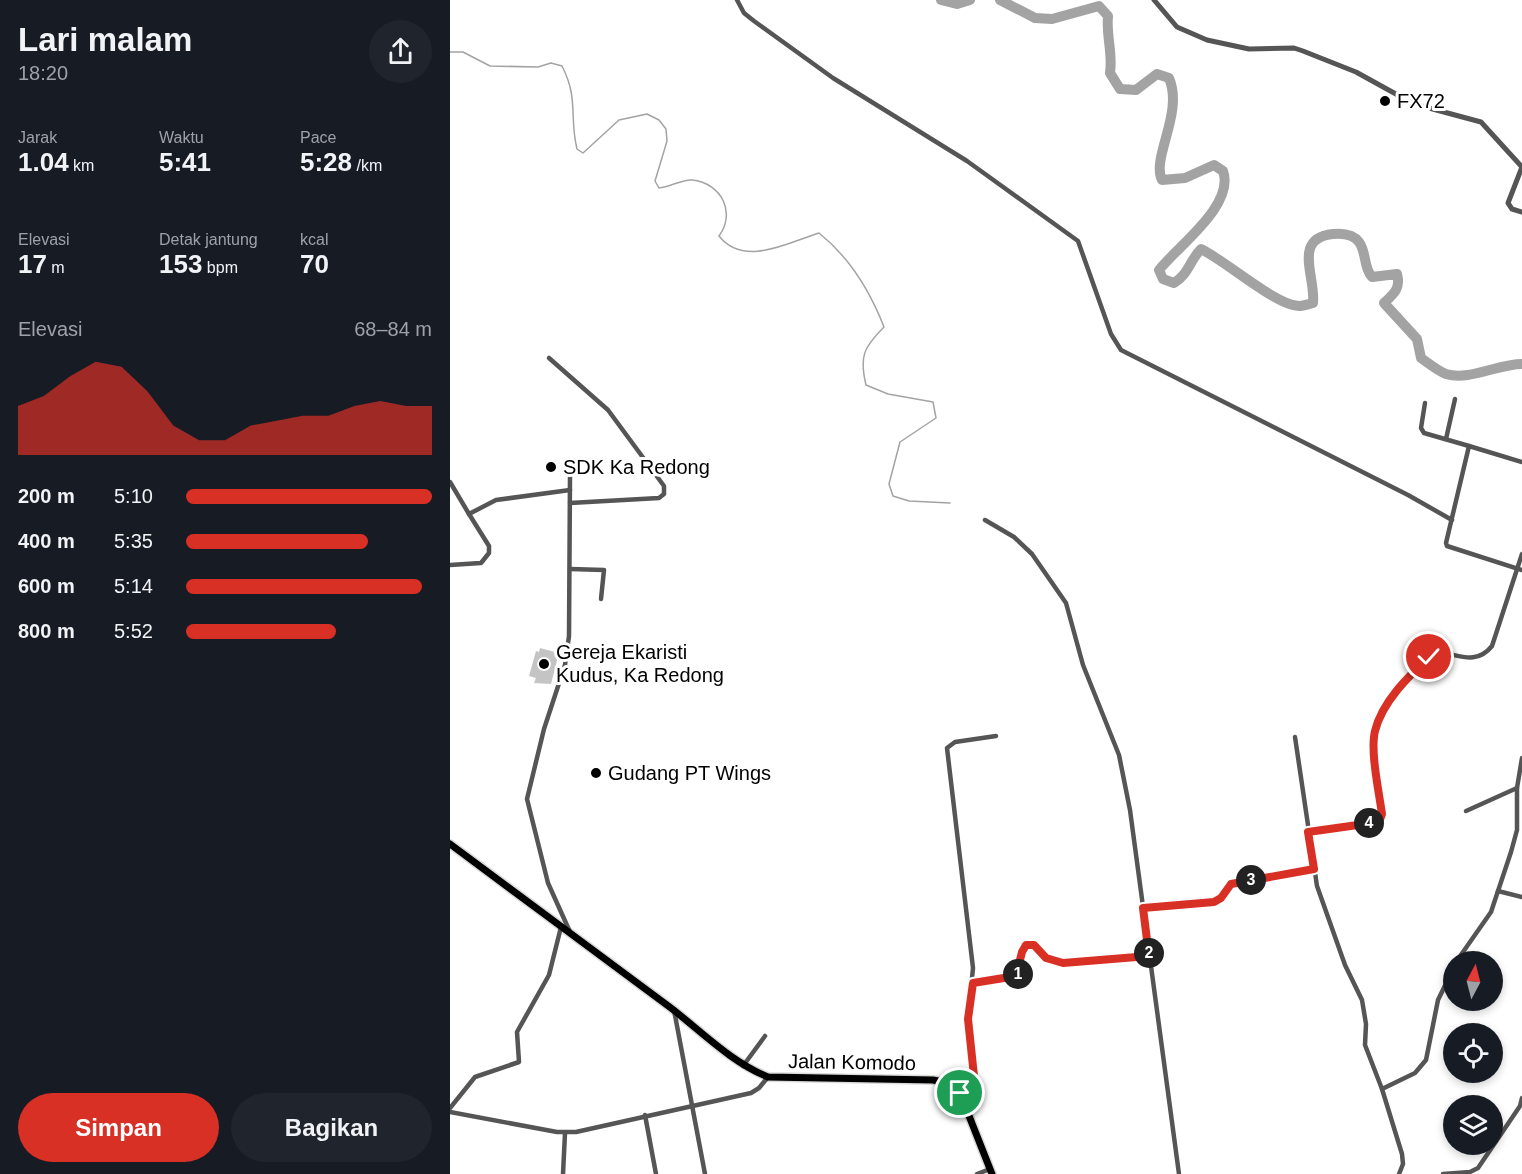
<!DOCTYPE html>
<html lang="id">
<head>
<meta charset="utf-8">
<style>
  body { margin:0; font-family:Arial,sans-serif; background:#20242c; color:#f1f3f6; height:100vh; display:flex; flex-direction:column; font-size:22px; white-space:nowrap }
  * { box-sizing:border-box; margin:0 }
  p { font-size:20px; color:#9ea1a6 }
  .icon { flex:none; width:33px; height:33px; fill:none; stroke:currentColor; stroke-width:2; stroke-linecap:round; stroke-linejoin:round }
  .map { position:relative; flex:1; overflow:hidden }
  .side { display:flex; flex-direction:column; background:#171b24; width:450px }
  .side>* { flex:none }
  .needle { width:39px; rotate:7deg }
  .controls { position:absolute; left:993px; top:951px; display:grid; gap:12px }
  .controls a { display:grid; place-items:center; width:60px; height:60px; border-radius:50%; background:#171b24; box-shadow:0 3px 9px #0003; font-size:30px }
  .pin { position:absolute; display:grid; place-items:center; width:51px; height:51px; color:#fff; margin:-26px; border:3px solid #fff; border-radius:50%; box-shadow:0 2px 6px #0007 }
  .km { position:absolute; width:30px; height:30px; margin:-15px; border-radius:50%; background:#222; color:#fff; font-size:16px; line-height:30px; text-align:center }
  .round { display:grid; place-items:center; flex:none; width:63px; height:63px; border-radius:32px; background:#20242c }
  .summary { display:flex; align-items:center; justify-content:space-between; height:102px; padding:0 18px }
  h1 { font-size:33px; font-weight:600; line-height:45px }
  .stats { display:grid; grid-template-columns:repeat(3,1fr); gap:9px; height:102px; padding:6px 18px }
  .stats div { display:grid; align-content:center }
  .stats b { font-size:26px; font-weight:600 }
  .stats small { font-size:16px; font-weight:400 }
  .stats p { font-size:16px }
  .chart { height:168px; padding:12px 18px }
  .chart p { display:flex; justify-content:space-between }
  .chart svg { width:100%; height:108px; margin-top:6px; fill:#d93025; opacity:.7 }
  .button { display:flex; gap:12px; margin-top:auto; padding:12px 18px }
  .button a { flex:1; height:69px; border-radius:36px; background:#d93025; color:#fff; font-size:24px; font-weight:600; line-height:69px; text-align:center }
  .button a+a { background:#20242c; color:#f1f3f6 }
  ul { padding:0 18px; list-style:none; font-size:20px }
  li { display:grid; grid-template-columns:96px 72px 1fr; align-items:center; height:45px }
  li i { height:15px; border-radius:8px; background:#d93025 }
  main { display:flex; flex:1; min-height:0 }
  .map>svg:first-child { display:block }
</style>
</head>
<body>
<main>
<section class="side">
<div class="summary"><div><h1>Lari malam</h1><p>18:20</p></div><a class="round"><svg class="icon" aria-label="share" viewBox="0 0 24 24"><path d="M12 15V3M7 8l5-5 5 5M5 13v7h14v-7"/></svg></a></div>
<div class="stats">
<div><p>Jarak</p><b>1.04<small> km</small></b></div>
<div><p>Waktu</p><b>5:41</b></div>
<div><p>Pace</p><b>5:28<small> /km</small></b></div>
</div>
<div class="stats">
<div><p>Elevasi</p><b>17<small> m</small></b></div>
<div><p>Detak jantung</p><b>153<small> bpm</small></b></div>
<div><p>kcal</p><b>70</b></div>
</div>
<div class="chart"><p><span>Elevasi</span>68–84 m</p>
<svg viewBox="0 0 160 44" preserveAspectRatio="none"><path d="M0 44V24L10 20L20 12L30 6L40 8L50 18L60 32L70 38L80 38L90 32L100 30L110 28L120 28L130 24L140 22L150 24L160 24V44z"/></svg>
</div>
<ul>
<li><b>200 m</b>5:10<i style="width:100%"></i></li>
<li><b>400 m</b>5:35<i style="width:74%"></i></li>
<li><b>600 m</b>5:14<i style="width:96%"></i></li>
<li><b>800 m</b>5:52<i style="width:61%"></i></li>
</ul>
<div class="button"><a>Simpan</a><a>Bagikan</a></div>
</section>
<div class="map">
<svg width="1072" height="1174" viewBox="0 0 1072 1174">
  <rect width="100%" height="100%" fill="#fff"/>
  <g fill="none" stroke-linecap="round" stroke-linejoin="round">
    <path stroke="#a3a3a3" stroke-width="1.5" d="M0 52H13L40 66 88 67 101 63 112 66C129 99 119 117 127 149L133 153 169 120 197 114 209 120 216 129 217 141 205 181 209 188C220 187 233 179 242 180 272 183 286 213 269 236 294 268 339 242 369 233 399 257 420 291 434 327 414 347 409 356 416 385L438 394 483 402 486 418 450 442 439 484 443 496 459 501 500 503"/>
    <g stroke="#a3a3a3" stroke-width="10">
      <path d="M491 0 507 4 520 0"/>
      <path d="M550 0 585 18 602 19 649 6 658 16C656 36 663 53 660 73L670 89 686 90 707 74 719 78C734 113 701 158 712 180L735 178 764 165 773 171C785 205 729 245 709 270L713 279 724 283C738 275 740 260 751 249 776 261 825 305 849 306 853 306 859 304 863 303 866 277 842 238 883 234 893 233 903 234 909 242 917 253 913 267 922 277L947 274C951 288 944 294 934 303L967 339 971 358C978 363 988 371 996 374 1019 381 1048 364 1072 364"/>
    </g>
  </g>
  <path fill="#c4c4c4" d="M90 648 109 653 101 684 84 683 86 678 79 676 86 651 89 652Z"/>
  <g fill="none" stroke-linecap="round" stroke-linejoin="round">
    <g stroke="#dbdbdb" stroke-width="10">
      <path id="trunk" d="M0 844C73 899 148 953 221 1008 252 1032 281 1062 318 1077L483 1080 498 1083 510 1093 542 1174"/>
    </g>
    <g stroke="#555" stroke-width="4.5">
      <path d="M287 0 294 13 304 21 383 78 517 161 628 241 661 334 671 350 958 495 1002 520"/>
      <path d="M99 358 158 410 214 486V494L209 498 120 503"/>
      <path d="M975 403 971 428 974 433 1019 446"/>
      <path d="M996 439 1005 399"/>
      <path d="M1072 462 1019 446 996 543 997 546 1072 570"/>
      <path d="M120 475 119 636 115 665 94 729 77 799 98 883 120 932"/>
      <path d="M0 482 19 514 46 500 120 490"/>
      <path d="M535 520 564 537 582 554 616 603 633 665 669 755 680 810 729 1174"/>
      <path d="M0 565 31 563 39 553V546L19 514"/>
      <path d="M120 569 154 570 151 599"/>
      <path d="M845 737 867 886 895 965 912 1000 916 1024 915 1045 932 1089"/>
      <path d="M1016 811 1067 788"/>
      <path d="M858 833 929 822 931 819C934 808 929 794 927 783 926 767 922 747 925 732 929 709 961 666 982 655 998 646 1022 671 1042 646L1072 554"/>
      <path d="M1048 891 1072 897"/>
      <path d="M693 908 764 902 771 898 781 884 864 869"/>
      <path d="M1006 962 1041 912 1061 852 1067 830V788L1072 758"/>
      <path d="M523 983 566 976 572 950 578 944C589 945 594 958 605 962 622 968 678 957 699 956"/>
      <path d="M224 1010 255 1174"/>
      <path d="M293 1066 315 1036"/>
      <path d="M510 1093 520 1086 524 1075 518 1019 523 968 497 748 505 742 546 736"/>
      <path d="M0 1108 25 1077 69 1062 67 1032 99 975 111 927"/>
      <path d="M0 1112 107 1132H126L301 1093 309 1088 318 1077"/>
      <path d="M195 1115 206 1174"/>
      <path d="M113 1174 115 1133"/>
      <path d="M527 1174 540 1169"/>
      <path d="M949 1174 953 1164 952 1154 932 1089 965 1073 976 1060 988 1000 1004 967"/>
      <path d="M993 1174 1020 1172 1028 1168 1070 1106 1072 1098"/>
    </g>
    <path stroke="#555" stroke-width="5" d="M704 0 727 27 757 40 799 49 844 48 853 51 906 72 964 104 1031 122 1072 167 1058 203 1062 209 1072 212"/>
    <use href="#trunk" stroke="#000" stroke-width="7"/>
  </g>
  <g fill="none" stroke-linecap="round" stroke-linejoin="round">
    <g stroke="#fff" stroke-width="12">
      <path id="route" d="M510 1093 520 1086 524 1076 518 1019 523 983 566 976 572 952 576 945H584L596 958 613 963 699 956 693 908 764 902 771 898 781 884 864 869 858 832 929 822 932 814C929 792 920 751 925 731 932 702 958 677 979 657"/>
    </g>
    <use href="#route" stroke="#d93025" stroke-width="8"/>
  </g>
  <g fill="#000" stroke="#fff" stroke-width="2">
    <circle cx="935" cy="101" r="6"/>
    <circle cx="101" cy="467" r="6"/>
    <circle cx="94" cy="664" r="6"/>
    <circle cx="146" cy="773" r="6"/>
  </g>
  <g text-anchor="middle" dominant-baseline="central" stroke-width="6" stroke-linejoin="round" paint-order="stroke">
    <g font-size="20" fill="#000" stroke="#fff" text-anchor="start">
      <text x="947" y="101">FX72</text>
      <text x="113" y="467">SDK Ka Redong</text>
      <text x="106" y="652">Gereja Ekaristi<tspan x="106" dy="23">Kudus, Ka Redong</tspan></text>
      <text x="158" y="773">Gudang PT Wings</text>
    </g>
    <g font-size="20" fill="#000" stroke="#fff">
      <text transform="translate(402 1062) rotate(1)">Jalan Komodo</text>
    </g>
  </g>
</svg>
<div class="controls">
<a><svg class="needle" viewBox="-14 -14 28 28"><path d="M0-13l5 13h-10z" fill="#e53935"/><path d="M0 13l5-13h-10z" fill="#9ea1a6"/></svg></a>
<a><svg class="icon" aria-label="locate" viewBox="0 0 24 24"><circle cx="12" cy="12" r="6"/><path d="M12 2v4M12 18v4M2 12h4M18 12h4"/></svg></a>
<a><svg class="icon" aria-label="layers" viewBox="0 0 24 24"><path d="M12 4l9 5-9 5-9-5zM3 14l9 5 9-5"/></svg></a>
</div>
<div class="pin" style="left:510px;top:1093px;background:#1e9e55"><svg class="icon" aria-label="arrive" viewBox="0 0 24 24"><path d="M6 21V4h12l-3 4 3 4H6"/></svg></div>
<div class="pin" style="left:979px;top:657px;background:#d93025"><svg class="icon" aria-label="check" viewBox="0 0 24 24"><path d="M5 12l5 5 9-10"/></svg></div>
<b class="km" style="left:568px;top:974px">1</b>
<b class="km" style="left:699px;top:953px">2</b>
<b class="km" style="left:801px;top:880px">3</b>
<b class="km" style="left:919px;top:823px">4</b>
</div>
</main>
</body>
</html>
